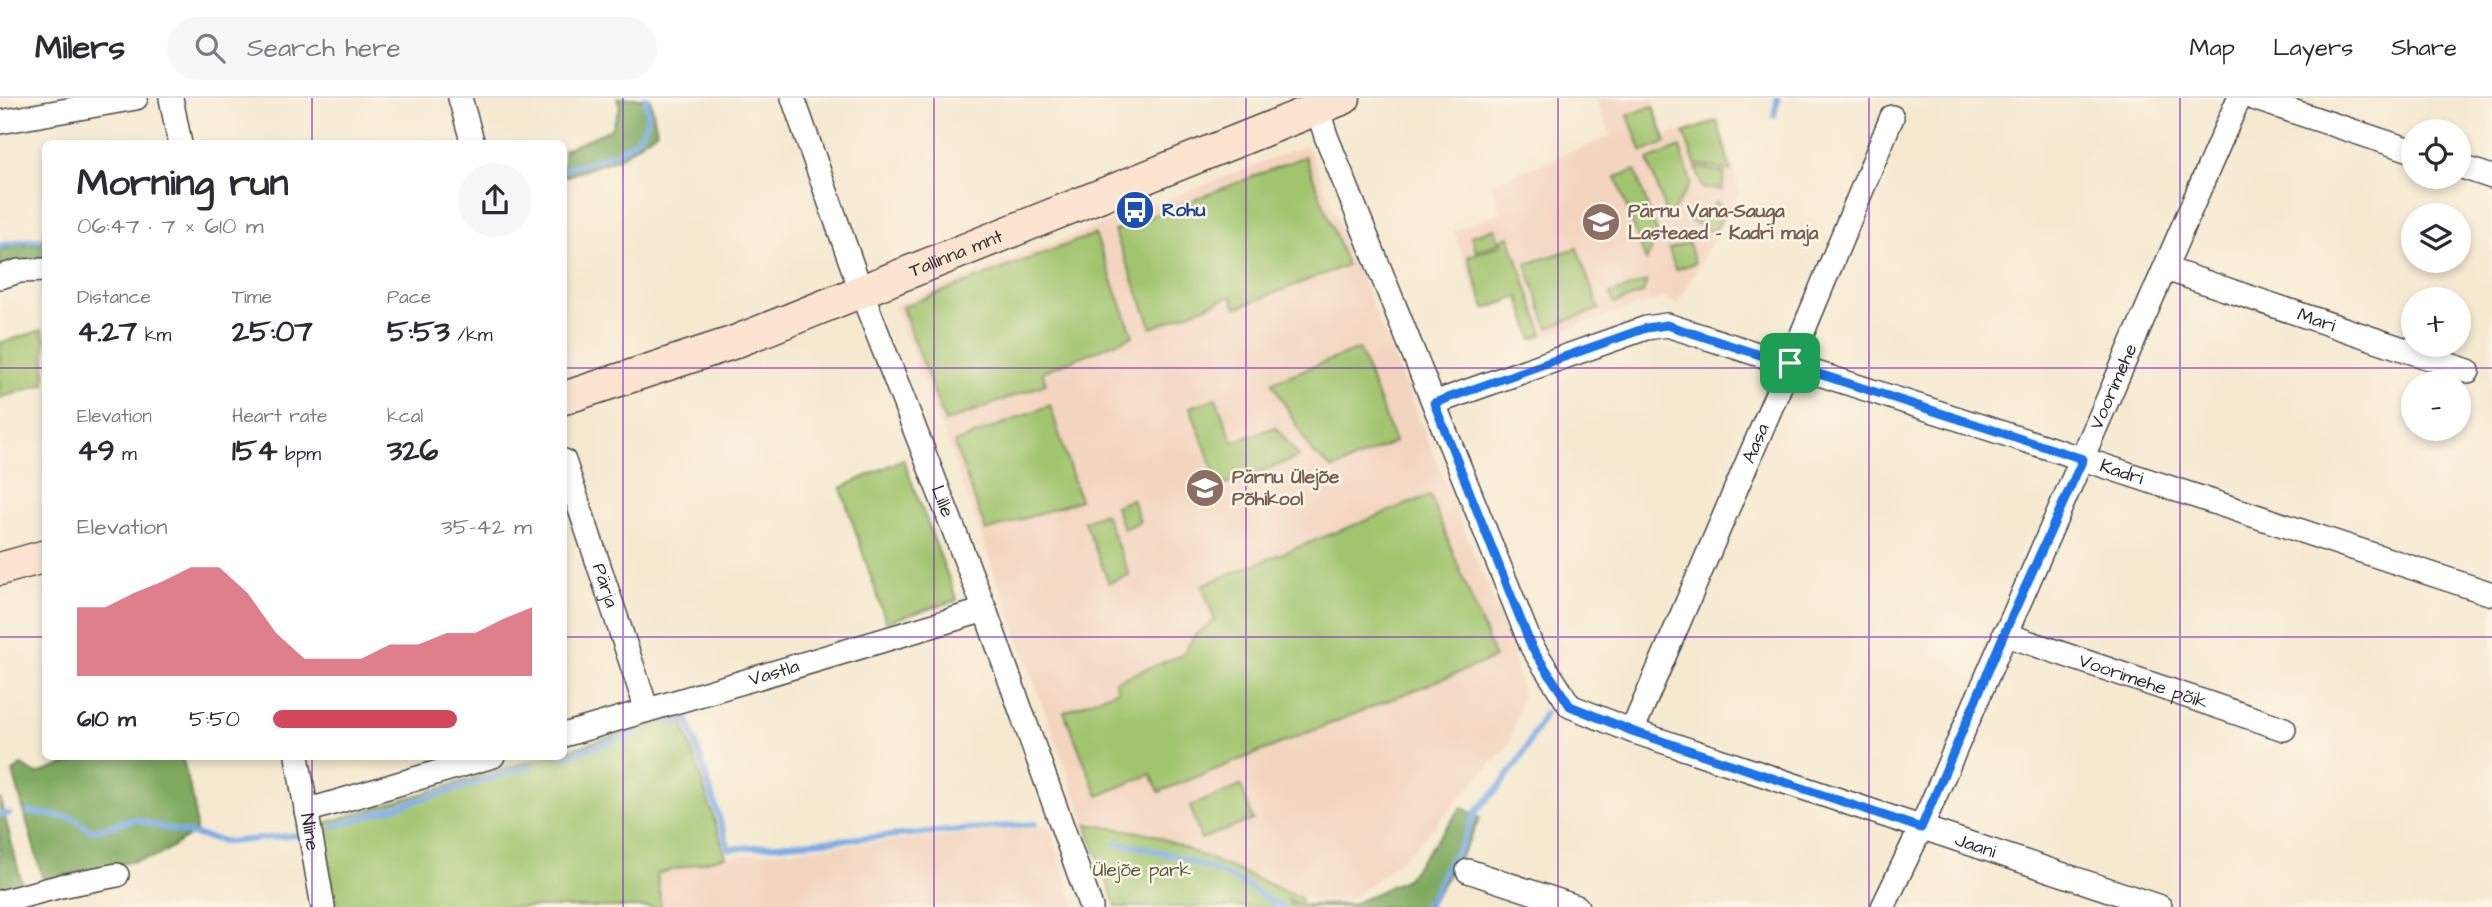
<!DOCTYPE html>
<html lang="en">
<head>
<meta charset="utf-8">
<style>
  body { margin:0; font-family:"Architects Daughter",sans-serif; background:#f7f7f7; color:#2b2b33; height:100vh; display:flex; flex-direction:column; font-size:26px; white-space:nowrap }
  * { box-sizing:border-box; margin:0 }
  p { font-size:23px; color:#7c7c81 }
  .icon { flex:none; width:38px; height:38px; fill:none; stroke:currentColor; stroke-width:2; stroke-linecap:round; stroke-linejoin:round }
  .map { position:relative; flex:1; overflow:hidden }
  .details { position:absolute; left:42px; top:42px; width:525px; height:620px; display:flex; flex-direction:column; background:#fff; border-radius:10px; box-shadow:0 4px 10px #0003 }
  .details>* { flex:none }
  .fabs { position:absolute; left:2401px; top:21px; display:grid; gap:14px }
  .fabs a { display:grid; place-items:center; width:70px; height:70px; border-radius:50%; background:#fff; box-shadow:0 4px 10px #0003; font-size:35px }
  .pin { position:absolute; display:grid; place-items:center; width:60px; height:60px; color:#fff; margin:-30px; border-radius:14px; box-shadow:0 4px 10px #0006 }
  .round { display:grid; place-items:center; flex:none; width:74px; height:74px; border-radius:37px; background:#f7f7f7 }
  .headline { display:flex; align-items:center; justify-content:space-between; height:119px; padding:0 35px }
  h1 { font-size:38px; font-weight:800; line-height:52px }
  .metrics { display:grid; grid-template-columns:repeat(3,1fr); gap:10px; height:119px; padding:7px 35px }
  .metrics div { display:grid; align-content:center }
  .metrics b { font-size:30px; font-weight:800 }
  .metrics small { font-size:19px; font-weight:400 }
  .metrics p { font-size:19px }
  .chart { height:196px; padding:14px 35px }
  .chart p { display:flex; justify-content:space-between }
  .chart svg { width:100%; height:126px; margin-top:7px; fill:#d1495b; opacity:.7 }
  ul { padding:0 35px; list-style:none; font-size:23px }
  li { display:grid; grid-template-columns:112px 84px 1fr; align-items:center; height:52px }
  li i { height:18px; border-radius:9px; background:#d1495b }
  header { display:flex; align-items:center; gap:42px; box-sizing:border-box; height:98px; padding:0 35px; background:#fff; border-bottom:2px solid #e1e1e2 }
  header strong { font-size:33px }
  nav { display:flex; gap:38px; margin-inline-start:auto; font-size:24px }
  .search { width:490px; height:63px; background:#f7f7f7; display:flex; align-items:center; gap:18px; box-sizing:border-box; padding:0 24px; border-radius:38px; color:#7c7c81; font-size:26px }
  .map>svg:first-child { display:block }
</style>
</head>
<body>
<header>
<strong>Milers</strong>
<div class="search"><svg class="icon" aria-label="search" viewBox="0 0 24 24"><circle cx="10" cy="10" r="6"/><path d="M15 15l6 6"/></svg>Search here</div>
<nav><a>Map</a><a>Layers</a><a>Share</a></nav>
</header>
<div class="map">
<svg width="2492" height="809" viewBox="0 0 2492 809">
  <rect width="100%" height="100%" fill="#fcf5e5"/>
  <filter id="ink" filterUnits="userSpaceOnUse"><feTurbulence type="fractalNoise" baseFrequency=".0143" numOctaves="2"/><feDisplacementMap in="SourceGraphic" scale="14" xChannelSelector="R" yChannelSelector="G"/><feConvolveMatrix kernelMatrix="1 2 1 2 8 2 1 2 1" color-interpolation-filters="sRGB"/></filter>
  <filter id="wash" filterUnits="userSpaceOnUse"><feTurbulence type="fractalNoise" baseFrequency=".00686" numOctaves="4" result="noise"/><feDisplacementMap in="SourceGraphic" scale="28" xChannelSelector="R" yChannelSelector="G"/><feGaussianBlur stdDeviation="1.57" result="paint"/><feColorMatrix in="noise" values="0 0 0 0 0 0 0 0 0 0 0 0 0 0 0 0 0 1.4 0 .05"/><feComposite in="paint" operator="in"/></filter>
  <g filter="url(#wash)">
    <rect width="100%" height="100%" fill="#f5e9d0"/>
    <g fill="#f3d4bf">
      <path d="M1596 0H1652L1666 38 1719 19 1740 94 1677 206 1662 200 1531 243 1511 184 1475 196 1454 133 1501 114 1491 85 1611 38Z"/>
      <path d="M1307 47 1511 546 1522 595 1510 645 1413 752 1354 800 1324 803 1301 800 1152 736 1086 726 944 336 894 207Z"/>
      <path d="M1049 729 1076 809H661L657 776 726 758Z"/>
    </g>
    <g fill="#a1c46e" stroke="#66784c" stroke-width="2">
      <path d="M1653 8 1666 45 1642 54 1628 17Z"/>
      <path d="M1717 23 1731 73 1695 66 1684 35Z"/>
      <path d="M1680 49 1691 85 1668 121 1648 62Z"/>
      <path d="M1305 58 1347 167 1236 210 1231 198 1152 230 1114 133Z"/>
      <path d="M1696 69 1725 75 1722 92 1702 90Z"/>
      <path d="M1635 72 1658 137 1646 163 1616 79Z"/>
      <path d="M1716 104 1728 111 1713 135 1689 122 1692 119 1706 120Z"/>
      <path d="M1495 130 1500 145 1476 153 1471 138Z"/>
      <path d="M1095 136 1133 238 1042 274 1046 286 945 324 902 209Z"/>
      <path d="M1509 138 1543 236 1533 241 1519 199 1485 211 1468 158 1503 147 1501 141Z"/>
      <path d="M1689 145 1695 165 1675 172 1669 151Z"/>
      <path d="M1577 150 1599 211 1548 230 1526 166Z"/>
      <path d="M1647 183 1643 195 1614 206 1610 196Z"/>
      <path d="M42 232 45 241V286L0 300V245Z"/>
      <path d="M1359 251 1395 344 1333 371 1312 354 1272 284Z"/>
      <path d="M1216 300 1233 344 1276 329 1299 359 1220 389 1190 309Z"/>
      <path d="M1050 307 1080 402 986 433 954 345Z"/>
      <path d="M903 361 957 502 886 524 841 390Z"/>
      <path d="M1430 397 1495 560 1159 694 1151 676 1098 698 1064 614 1118 592 1115 583 1182 557 1195 537 1215 522 1202 487Z"/>
      <path d="M1132 401 1140 424 1123 431 1115 408Z"/>
      <path d="M1105 415 1129 477 1109 485 1084 423Z"/>
      <path d="M681 618 726 758 657 776 661 809H337L322 726 547 658H564V653Z"/>
      <path d="M1241 688 1253 722 1201 741 1190 708Z"/>
      <path d="M1086 726 1152 736 1301 800 1300 809H1116Z"/>
    </g>
    <g fill="#80aa61" stroke="#566a46" stroke-width="2">
      <path d="M617 0H650L657 33 619 60 564 79V52L611 31 620 9Z"/>
      <path d="M45 146V168L0 173V152L21 147Z"/>
      <path d="M90 658H182L194 705 196 733 158 758 43 782 13 674 21 667 37 676Z"/>
      <path d="M0 700 22 786 0 793Z"/>
      <path d="M1462 709 1480 720 1464 752 1428 809H1291L1288 801 1304 807 1353 806 1406 781Z"/>
    </g>
    <g fill="none" stroke-linecap="round" stroke-linejoin="round">
      <g stroke="#7dace7" stroke-width="6">
        <path d="M1774 18 1778 0"/>
        <path d="M564 71C592 64 645 53 648 17 648 12 646 5 646 0"/>
        <path d="M0 148 23 143 46 142"/>
        <path d="M670 627 688 622 729 751 1035 726"/>
        <path d="M565 658 635 636"/>
        <path d="M29 714 73 720 91 733 136 721 161 729 228 744 297 737"/>
        <path d="M0 716H9"/>
        <path d="M334 728 532 668"/>
        <path d="M1117 745C1160 751 1205 767 1244 786 1257 793 1269 803 1282 809"/>
        <path d="M1423 809 1432 799 1444 773 1462 746 1477 712 1496 693 1520 661 1545 615"/>
      </g>
    </g>
  </g>
  <g filter="url(#ink)">
    <g fill="none" stroke-linecap="round" stroke-linejoin="round">
      <g stroke="#494844" stroke-width="26">
        <g id="street">
          <path d="M171 0 180 46"/>
          <path d="M460 0 473 46"/>
          <path id="s1" d="M793 0 861 193 985 512 1091 809"/>
          <path id="s2" d="M1314 0 1326 38 1532 549 1570 608 1632 633 2160 809"/>
          <path d="M2253 0 2413 53"/>
          <path d="M0 24 136 0"/>
          <path d="M2459 68 2492 79"/>
          <path id="s3" d="M2166 171 2468 273"/>
          <path d="M0 179 19 173 46 172"/>
          <path id="s4" d="M1434 305 1646 230 1667 227 2083 361 2492 496"/>
          <path id="s5" d="M564 363 647 612"/>
          <path id="s6" d="M2004 536 2284 631"/>
          <path id="s7" d="M1632 633 1790 265 1892 19"/>
          <path id="s8" d="M564 637 985 512"/>
          <path id="s9" d="M297 658 323 809"/>
          <path d="M306 713 493 658"/>
          <path d="M1468 773 1577 809"/>
          <path d="M0 804 61 788 117 777"/>
          <path id="s10" d="M1883 809 1921 730 2239 0"/>
        </g>
      </g>
      <g stroke="#494844" stroke-width="35">
        <g id="secondary">
          <path id="s11" d="M564 300 732 245 1344 0"/>
          <path d="M0 471 46 458"/>
        </g>
      </g>
      <use href="#street" stroke="#fff" stroke-width="23"/>
      <use href="#secondary" stroke="#fde4d1" stroke-width="32"/>
    </g>
  </g>
  <g fill="none" stroke-linecap="round" stroke-linejoin="round" filter="url(#ink)">
    <g stroke="#fff" stroke-width="14">
      <path id="route" d="M1667 227 2083 361 2004 536 1921 730 1632 633 1570 608 1532 550 1434 305 1646 230Z"/>
    </g>
    <use href="#route" stroke="#1a73e8" stroke-width="9"/>
  </g>
  <path fill="none" stroke="#7b2cbf" stroke-width="2" stroke-opacity="0.55" d="M312 0V46M623 0V809M934 0V809M1246 0V809M1558 0V809M1869 0V809M2180 0V809M0 270H46M564 270H2492M0 539H46M564 539H2492M312 658V809"/>
  <defs>
    <g id="bus-disc" transform="scale(2.0125)"><circle r="9.5" fill="#1a4fb4" stroke="#fcf5e5"/><path d="M-5-6H5V4H4V6H2V4H-2V6H-4V4H-5ZM-3.5-4V0h7V-4ZM-3.5 1.2v1.5H-2V1.2ZM2 1.2v1.5H3.5V1.2Z" fill="#fff"/></g>
    <g id="school-disc" transform="scale(2.0125)"><circle r="9.5" fill="#8d6e63" stroke="#fcf5e5"/><path d="M0-5L7-2L0 1L-7-2ZM-4 1L0 2.5L4 1V4Q0 6-4 4Z" fill="#fff"/></g>
  </defs>
  <g fill-rule="evenodd">
    <use href="#bus-disc" x="1135" y="112"/>
    <use href="#school-disc" x="1601" y="124"/>
    <use href="#school-disc" x="1205" y="390"/>
  </g>
  <g text-anchor="middle" dominant-baseline="central" stroke-width="5" stroke-linejoin="round" paint-order="stroke">
    <g font-size="19" font-weight="bold" fill="#164399" stroke="#fcf5e5" text-anchor="start">
      <text x="1162" y="112">Rohu</text>
    </g>
    <g font-size="19" font-weight="bold" fill="#785e54" stroke="#fcf5e5" text-anchor="start">
      <text x="1628" y="113">Pärnu Vana-Sauga<tspan x="1628" dy="22">Lasteaed - Kadri maja</tspan></text>
      <text x="1232" y="379">Pärnu Ülejõe<tspan x="1232" dy="22">Põhikool</tspan></text>
    </g>
    <g font-size="19" fill="#2b2b2b" stroke="#fcf5e5">
      <text stroke="none"><textPath href="#s11" startOffset="418">Tallinna mnt</textPath></text>
      <text stroke="none"><textPath href="#s3" startOffset="159">Mari</textPath></text>
      <text stroke="none"><textPath href="#s10" startOffset="569">Voorimehe</textPath></text>
      <text stroke="none"><textPath href="#s7" startOffset="313">Aasa</textPath></text>
      <text stroke="none"><textPath href="#s4" startOffset="724">Kadri</textPath></text>
      <text stroke="none"><textPath href="#s1" startOffset="430">Lille</textPath></text>
      <text stroke="none"><textPath href="#s5" startOffset="131">Pärja</textPath></text>
      <text stroke="none"><textPath href="#s8" startOffset="219">Vastla</textPath></text>
      <text stroke="none"><textPath href="#s6" startOffset="147">Voorimehe põik</textPath></text>
      <text stroke="none"><textPath href="#s9" startOffset="77">Niine</textPath></text>
      <text stroke="none"><textPath href="#s2" startOffset="1090">Jaani</textPath></text>
    </g>
    <g font-size="19" fill="#4e593f" stroke="#fcf5e5">
      <text x="1142" y="772">Ülejõe park</text>
    </g>
  </g>
</svg>
<div class="fabs">
<a><svg class="icon" aria-label="locate" viewBox="0 0 24 24"><circle cx="12" cy="12" r="6"/><path d="M12 2v4M12 18v4M2 12h4M18 12h4"/></svg></a>
<a><svg class="icon" aria-label="layers" viewBox="0 0 24 24"><path d="M12 4l9 5-9 5-9-5zM3 14l9 5 9-5"/></svg></a>
<a>+</a>
<a>−</a>
</div>
<div class="pin" style="left:1790px;top:265px;background:#1e9e55"><svg class="icon" aria-label="arrive" viewBox="0 0 24 24"><path d="M6 21V4h12l-3 4 3 4H6"/></svg></div>
<section class="details">
<div class="headline"><div><h1>Morning run</h1><p>06:47 · 7 × 610 m</p></div><a class="round"><svg class="icon" aria-label="share" viewBox="0 0 24 24"><path d="M12 15V3M7 8l5-5 5 5M5 13v7h14v-7"/></svg></a></div>
<div class="metrics">
<div><p>Distance</p><b>4.27<small> km</small></b></div>
<div><p>Time</p><b>25:07</b></div>
<div><p>Pace</p><b>5:53<small> /km</small></b></div>
</div>
<div class="metrics">
<div><p>Elevation</p><b>49<small> m</small></b></div>
<div><p>Heart rate</p><b>154<small> bpm</small></b></div>
<div><p>kcal</p><b>326</b></div>
</div>
<div class="chart"><p><span>Elevation</span>35–42 m</p>
<svg viewBox="0 0 160 44" preserveAspectRatio="none"><path d="M0 44V20L10 20L20 15L30 11L40 6L50 6L60 15L70 29L80 38L90 38L100 38L110 33L120 33L130 29L140 29L150 24L160 20V44z"/></svg>
</div>
<ul>
<li><b>610 m</b>5:50<i style="width:71%"></i></li>
</ul>
</section>
</div>
</body>
</html>
